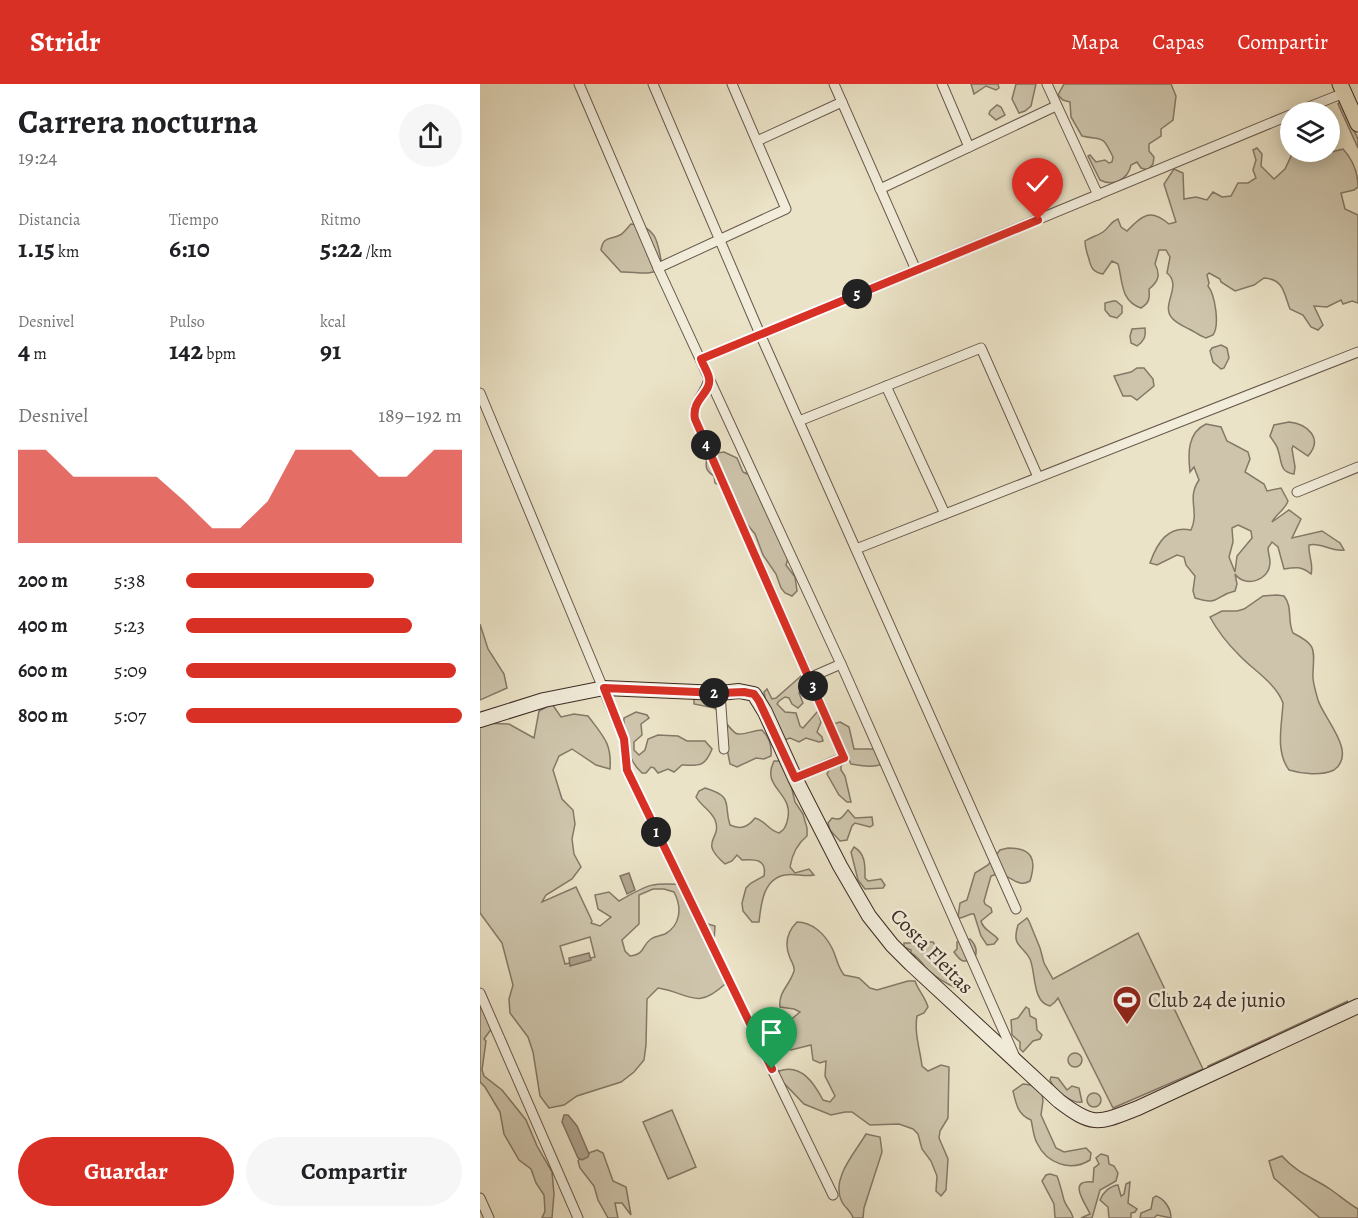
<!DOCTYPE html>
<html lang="es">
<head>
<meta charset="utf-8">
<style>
  body { margin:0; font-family:Alegreya,serif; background:#f6f6f6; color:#202124; height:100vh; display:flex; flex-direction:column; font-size:22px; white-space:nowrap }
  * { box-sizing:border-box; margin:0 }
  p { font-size:20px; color:#757577 }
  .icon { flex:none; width:33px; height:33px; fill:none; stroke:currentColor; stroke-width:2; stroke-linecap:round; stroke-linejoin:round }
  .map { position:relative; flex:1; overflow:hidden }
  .panel { display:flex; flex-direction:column; background:#fff; width:480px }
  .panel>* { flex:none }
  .controls { position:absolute; left:800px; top:18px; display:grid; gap:12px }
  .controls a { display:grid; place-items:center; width:60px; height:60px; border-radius:50%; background:#fff; box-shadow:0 3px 15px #0003; font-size:30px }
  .pin { position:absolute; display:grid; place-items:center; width:51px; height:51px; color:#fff; margin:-62px -26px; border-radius:50% 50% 50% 0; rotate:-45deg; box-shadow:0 0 6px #0007 }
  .pin .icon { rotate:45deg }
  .km { position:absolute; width:30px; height:30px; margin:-15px; border-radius:50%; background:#222; color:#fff; font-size:16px; line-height:30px; text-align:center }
  .round { display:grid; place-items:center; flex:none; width:63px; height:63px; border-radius:32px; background:#f6f6f6 }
  .summary { display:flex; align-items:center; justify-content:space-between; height:102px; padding:0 18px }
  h1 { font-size:33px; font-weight:700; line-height:45px }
  .figures { display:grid; grid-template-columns:repeat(3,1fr); gap:9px; height:102px; padding:6px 18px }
  .figures div { display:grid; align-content:center }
  .figures b { font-size:26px; font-weight:700 }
  .figures small { font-size:16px; font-weight:400 }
  .figures p { font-size:16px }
  .chart { height:168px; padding:12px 18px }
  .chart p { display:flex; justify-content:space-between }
  .chart svg { width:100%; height:108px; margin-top:6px; fill:#d93025; opacity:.7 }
  .button { display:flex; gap:12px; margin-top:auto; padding:12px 18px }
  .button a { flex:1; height:69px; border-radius:36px; background:#d93025; color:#fff; font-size:24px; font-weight:700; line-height:69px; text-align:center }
  .button a+a { background:#f6f6f6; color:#202124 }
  ul { padding:0 18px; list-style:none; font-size:20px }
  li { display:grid; grid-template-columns:96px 72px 1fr; align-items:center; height:45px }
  li i { height:15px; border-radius:8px; background:#d93025 }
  header { display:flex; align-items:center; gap:36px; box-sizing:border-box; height:84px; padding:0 30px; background:#d93025; color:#fff }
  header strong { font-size:28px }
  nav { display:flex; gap:33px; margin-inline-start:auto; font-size:21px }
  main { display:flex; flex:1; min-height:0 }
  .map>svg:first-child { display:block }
</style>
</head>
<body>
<header>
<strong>Stridr</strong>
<nav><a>Mapa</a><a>Capas</a><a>Compartir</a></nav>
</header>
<main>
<section class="panel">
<div class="summary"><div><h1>Carrera nocturna</h1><p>19:24</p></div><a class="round"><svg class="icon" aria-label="share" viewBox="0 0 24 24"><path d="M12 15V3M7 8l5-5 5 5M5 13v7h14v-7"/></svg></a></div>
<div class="figures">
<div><p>Distancia</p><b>1.15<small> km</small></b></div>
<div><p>Tiempo</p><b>6:10</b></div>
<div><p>Ritmo</p><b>5:22<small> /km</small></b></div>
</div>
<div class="figures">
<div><p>Desnivel</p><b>4<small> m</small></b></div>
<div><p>Pulso</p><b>142<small> bpm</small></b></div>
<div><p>kcal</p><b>91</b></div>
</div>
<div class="chart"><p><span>Desnivel</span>189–192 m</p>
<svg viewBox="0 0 160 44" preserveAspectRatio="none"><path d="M0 44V6L10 6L20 17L30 17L40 17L50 17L60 27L70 38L80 38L90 27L100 6L110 6L120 6L130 17L140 17L150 6L160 6V44z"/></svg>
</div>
<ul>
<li><b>200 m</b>5:38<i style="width:68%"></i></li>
<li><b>400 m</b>5:23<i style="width:82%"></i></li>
<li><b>600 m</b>5:09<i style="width:98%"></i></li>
<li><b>800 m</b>5:07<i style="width:100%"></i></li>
</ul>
<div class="button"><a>Guardar</a><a>Compartir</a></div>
</section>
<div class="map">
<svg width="878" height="1134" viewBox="0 0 878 1134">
  <rect width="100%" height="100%" fill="#ebe3c7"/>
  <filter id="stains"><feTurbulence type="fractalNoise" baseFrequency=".00333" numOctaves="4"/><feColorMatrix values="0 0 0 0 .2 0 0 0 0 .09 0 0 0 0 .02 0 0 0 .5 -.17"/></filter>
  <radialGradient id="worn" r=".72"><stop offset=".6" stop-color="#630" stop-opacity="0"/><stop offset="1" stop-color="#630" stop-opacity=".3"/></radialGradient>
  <g fill="#cdc4ab" stroke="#847867" stroke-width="1.5" fill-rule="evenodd">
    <path d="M491 0H518L519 4 516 6 506 2 494 10Z"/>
    <path d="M536 0H556L551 22 545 27 539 29 532 15Z"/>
    <path d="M584 0H691L696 12 693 36 681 45V52L669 60V67L674 73 673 80 668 86 661 84 657 78 651 81C648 95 634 103 620 96L608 72 610 71 616 78 625 76 629 79 632 78 633 73C622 50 624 57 602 52L591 33 590 18 583 16 578 11Z"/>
    <path d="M860 17 878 55V64L858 20Z"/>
    <path d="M517 21 521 23 525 31 516 36 509 30 510 27Z"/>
    <path d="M777 64 782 70 781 82 794 95 805 85 813 68H851L863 65C873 76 878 88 878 103L874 106 861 109 865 125 878 131V219L872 217 863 220 861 216 847 223 834 222 843 241 838 246 831 243 823 231 810 225C804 210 804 195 784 194L774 201 755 207 741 198 740 195 729 189 727 191 729 199 728 202C735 211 740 241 733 251L726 254C720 252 715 248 709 245 703 242 696 239 692 234 680 221 703 202 687 189L690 173 686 166H679L675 180C681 191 678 198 669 205 670 215 669 219 661 224 640 217 643 197 638 180L632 177 623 190C611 188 611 182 608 172 606 166 605 164 605 157 611 153 617 152 623 148 629 144 630 138 638 135L641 143 647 147C663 131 670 124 689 140L696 138 684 100 694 85 703 89 704 115 716 113 727 116 733 108 742 113 751 112 758 99H768L776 94 773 86 776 76 773 66Z"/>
    <path d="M151 140C178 142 178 160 182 182 172 194 156 187 141 188L121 166C123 152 130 156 140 151 144 149 148 143 151 140Z"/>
    <path d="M633 217H636L642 222V229L637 234 630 232 625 226V219Z"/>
    <path d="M665 244C666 253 664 257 657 262L651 259 650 252 652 245Z"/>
    <path d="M741 261 747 264 749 274 744 284 741 285 733 278 730 267 732 264Z"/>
    <path d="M657 284H664L673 295 674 302 657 316 651 312H643L634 292 651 288Z"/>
    <path d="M809 338C827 340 844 354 828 372L813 362 812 365 815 383 814 390C799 388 802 377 798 366 797 361 793 357 790 352L794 341Z"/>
    <path d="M726 340 741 343 747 357 768 368 770 375 765 388 784 400 787 407 801 404 808 417C805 426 796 430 792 438L809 426 821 435 812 454 842 447 860 459 864 466C851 468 841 458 829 461 828 472 834 480 831 490 822 482 815 483 804 485L798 463 792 458 788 464C788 468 790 474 790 478 790 497 765 504 755 490L757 500 755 507C733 512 741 522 715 514L713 507 715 492 706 481 704 473 697 471 677 481 670 479C677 459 688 441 711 446 720 427 706 415 719 396L714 383 710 388C708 370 707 349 726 340ZM758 441 771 447 772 454 757 472 755 488 749 473 753 458 752 444Z"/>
    <path d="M244 368 257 374 263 388C273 393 282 391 283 405L308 474 306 481 315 493 317 507 312 512 305 509 301 504 296 490 283 471 275 450 266 439 257 418 248 406 235 399 234 392C226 387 225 383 227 374L237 369Z"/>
    <path d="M797 511 804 512C813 523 807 537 813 549 837 561 834 565 833 589 832 598 836 608 838 616 844 635 878 669 854 686 841 692 822 690 809 686 795 667 802 641 803 619 796 599 773 586 759 571 748 560 737 546 730 533L742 527H757L764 525 783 512Z"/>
    <path d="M0 540 8 565 24 590 27 604 0 616Z"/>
    <path d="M321 592 324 593 327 599 319 609 323 619 318 624 312 620 309 614 305 613 299 617 297 620 305 628 316 629 320 642 323 644 338 627 341 638 337 648 342 653 343 657 339 658 326 654 319 658 310 654 304 656 286 619 284 608 287 605 292 615 296 614Z"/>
    <path d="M214 613H227C235 621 250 649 258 650 265 651 274 646 282 646 289 653 292 662 291 672L284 675 276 674 257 683 250 680 240 629 234 624 214 620Z"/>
    <path d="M72 620 81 633 94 630 108 632C123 652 132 659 130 685L116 681 92 665 79 672 73 686 82 715 93 726 95 740 92 755 94 770 101 783 92 795 66 811 62 818 96 803 112 837 111 839 120 842 131 833 118 825 115 811 129 808 139 817C170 799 173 798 208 801L221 838 235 842 233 873 243 885 245 900C216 927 210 909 178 904L167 915 166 961 164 976 154 988 141 998 97 1012 84 1021 69 1024 60 1012 53 968 48 953 30 929 29 915 33 901 22 859 0 829V639L29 640 54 654 59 627ZM173 805H184L194 808C202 823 201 841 185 850 180 852 175 852 171 855 161 862 166 870 150 872L145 867 142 856 159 840V811ZM110 853 115 873 85 880 80 862Z"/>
    <path d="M156 628 167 631 169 634 161 640 162 651 154 658V666L159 671 165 666 168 655 178 651 198 652 207 657H225L232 665C225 683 219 682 202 681L194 688 188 685 178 689 174 684 171 683 166 689H162C150 678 149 669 147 654 146 647 143 641 144 634Z"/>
    <path d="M360 638 369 643 374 665H394L403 680C391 684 383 682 371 680L353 640Z"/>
    <path d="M366 676 361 682V686L365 692 371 718H367L359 711 347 690 350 684Z"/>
    <path d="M294 677H302L308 689 315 718 323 730 327 744V752C317 760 312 771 310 783L315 789 329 785 334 791C324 793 314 789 305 791 283 795 281 820 279 838H272L263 827 262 819 266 804 271 799 284 792C287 775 275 775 262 776L257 771 252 777 245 780C217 756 243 756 235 736 231 726 221 722 216 713L219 707 225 704C255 713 243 720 250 741 261 746 268 743 275 734 286 737 288 746 299 749 304 746 305 744 307 738 316 708 280 705 294 677Z"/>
    <path d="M368 726 375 734 392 733 393 741 390 743 375 739 372 742 367 756 360 757 350 746 348 739 352 734C362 737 362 733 368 726Z"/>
    <path d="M374 763C386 770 385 782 385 794L388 797 401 795 405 801 403 804 385 805 378 796 371 768Z"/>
    <path d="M528 764C552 764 557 775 550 797 535 806 530 785 511 792L504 817 505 820 511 824 512 828 501 837C503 846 512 848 518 855L514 860 507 861 501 852 494 830H491L481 834 478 833 480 819 487 816 495 789 508 781 520 766Z"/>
    <path d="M547 834 549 837 560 864 564 879 573 895 658 849 723 985 633 1024 578 914 575 918 570 922C552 918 556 889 550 875 543 861 531 863 538 841Z"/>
    <path d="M317 838C332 838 345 850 352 864 357 874 357 882 364 891L379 894 390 904 397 906 428 897H435C438 906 445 913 448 923L444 929 437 932C434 949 440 965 442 982L448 987 461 981 469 983 468 1034 460 1047 459 1054 468 1075 466 1106 461 1112 456 1107 457 1092 451 1077 442 1065 438 1050 433 1045 419 1040 390 1041 372 1028H365L351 1031 324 1020 299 994V987C321 979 334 999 343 1016L350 1018 355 1012 345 992 346 977 340 979 333 976 331 961 311 966 305 961 308 938 320 928 314 925 300 923C298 908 310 901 314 887 315 882 312 879 310 874 304 860 307 848 317 838Z"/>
    <path d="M490 855C496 861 498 868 494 875 483 879 481 878 474 868L477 865V858Z"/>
    <path d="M446 858H453L457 865V873L466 885 469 896 476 898 477 901 476 904C467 900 457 894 448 886 442 880 439 873 431 869V866L424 863V859H433L439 862Z"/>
    <path d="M0 922 8 931 12 944 4 955 6 957 2 986 4 992 22 1006 46 1036 57 1062 72 1088 74 1110 72 1134H62L65 1127 64 1111 56 1099 51 1085 39 1076 24 1050 20 1028 5 1003 0 998Z"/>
    <path d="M546 923 549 925 550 932 556 935 557 946 562 951 560 955 553 957 543 968 540 965V958L532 951 531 936 538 934Z"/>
    <circle cx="595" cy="976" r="7"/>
    <path d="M571 993 578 994 587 1006 592 1002 599 1004 602 1018C592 1020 574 1006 570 996Z"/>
    <path d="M543 1000 551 1001 562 1010 563 1017 561 1031 576 1064 584 1068 606 1064 611 1069 610 1076C591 1088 567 1080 557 1059 553 1052 553 1043 551 1036 538 1031 536 1020 533 1007Z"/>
    <circle cx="614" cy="1016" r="7"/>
    <path d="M192 1026 216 1083 188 1095 163 1038Z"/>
    <path d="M386 1050 400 1053 402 1068 384 1124 383 1134H373C371 1127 365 1124 362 1118 350 1095 375 1069 386 1050Z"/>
    <path d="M117 1066 123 1069 133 1097 146 1103 151 1131 142 1119H135L138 1134H128L118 1116 114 1102 100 1084 98 1077 103 1071Z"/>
    <path d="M621 1070 628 1072 629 1080 634 1082 638 1089 636 1097 620 1106 612 1134H601L610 1130C606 1120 586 1095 613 1098L614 1084 619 1080 616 1074Z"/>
    <path d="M802 1072C818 1090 832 1093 850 1105 860 1112 868 1119 878 1125V1134H840L794 1094 789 1077Z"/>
    <path d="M570 1090 577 1092C580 1100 582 1108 584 1116 586 1123 592 1127 593 1134H575L574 1120 562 1097 566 1091Z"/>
    <path d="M650 1098 648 1119 657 1125 655 1128 651 1129V1134H629L628 1123 620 1116C623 1108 630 1102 638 1101L641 1112 644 1110 646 1100Z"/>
    <path d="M676 1112C685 1115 691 1125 691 1134L677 1131 674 1134H660L661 1129 671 1125 673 1114Z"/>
  </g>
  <g fill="#b0a48f" stroke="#827464" stroke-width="1.5">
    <path d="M149 789 155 806 147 810 140 792Z"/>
    <path d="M109 869 111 876 90 882 89 874Z"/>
    <path d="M868 917 729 984 728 982Z"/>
    <path d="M84 1031H88L97 1042 109 1070 108 1073 102 1076 98 1074 82 1038Z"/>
  </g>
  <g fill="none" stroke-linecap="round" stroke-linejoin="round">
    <g stroke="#68594c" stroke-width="11">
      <g id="street">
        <path d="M99 0 178 184 361 580 535 973"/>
        <path d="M173 0 280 250 536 825"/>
        <path d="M354 0 436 186"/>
        <path d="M462 0 489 63"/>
        <path d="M567 0 618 111"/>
        <path d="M816 28 864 9"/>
        <path d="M277 57 362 18"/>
        <path d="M400 105 576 22"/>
        <path d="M178 184 306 125 252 0"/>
        <path d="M221 275 810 31"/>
        <path d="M229 294C227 310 211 318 215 335L364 673 315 694"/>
        <path d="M406 302 465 430"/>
        <path d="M0 309 140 645 144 655 147 686 353 1111"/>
        <path d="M319 337 501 264 558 393"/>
        <path d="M817 408 878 383"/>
        <path d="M376 465 878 268"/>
        <path d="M329 594 361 580"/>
        <path d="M240 609 244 665"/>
        <path d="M0 909 98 1134"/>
        <path d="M0 1114 9 1134"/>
      </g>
    </g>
    <g stroke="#3c2b23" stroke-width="16">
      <path id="secondary" d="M0 636 64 616 124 604 240 609 259 607 274 610 285 628 315 694 360 782 389 832 412 861 431 880 579 1017C614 1044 619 1039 658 1024L878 922"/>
    </g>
    <g stroke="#3c2b23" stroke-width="17">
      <path id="primary" d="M860 0 878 40"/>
    </g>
    <use href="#street" stroke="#f2eddb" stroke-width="9"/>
    <use href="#secondary" stroke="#f2eddb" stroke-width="14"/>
    <use href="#primary" stroke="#ebe3c7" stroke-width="15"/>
  </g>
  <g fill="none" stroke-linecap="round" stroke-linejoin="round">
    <g stroke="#fff" stroke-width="12">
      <path id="route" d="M292 985 147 686 144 655 124 604 240 609 264 608 274 610 279 617 315 694 364 674 215 335C211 315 232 309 229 294 228 288 223 281 221 275L558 136"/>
    </g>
    <use href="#route" stroke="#d93025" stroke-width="8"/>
  </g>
  <defs>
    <g id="stadium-pin" transform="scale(1.5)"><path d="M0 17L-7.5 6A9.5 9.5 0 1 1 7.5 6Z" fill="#8f2418" stroke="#f2eddb"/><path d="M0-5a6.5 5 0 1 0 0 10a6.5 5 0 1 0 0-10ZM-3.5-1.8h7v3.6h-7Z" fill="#fff"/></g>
  </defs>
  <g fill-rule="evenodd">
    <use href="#stadium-pin" x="647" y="916"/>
  </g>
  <g text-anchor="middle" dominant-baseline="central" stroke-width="5" stroke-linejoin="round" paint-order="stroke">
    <g font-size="21" fill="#3c2b23" stroke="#f2eddb">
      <text transform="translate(452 867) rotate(46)">Costa Fleitas</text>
    </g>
    <g font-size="21" fill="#3c2b23" stroke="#f2eddb" text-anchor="start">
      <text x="668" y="916">Club 24 de junio</text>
    </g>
  </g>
  <rect width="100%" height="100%" filter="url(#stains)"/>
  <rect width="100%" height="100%" fill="url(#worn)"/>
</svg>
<div class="controls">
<a><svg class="icon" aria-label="layers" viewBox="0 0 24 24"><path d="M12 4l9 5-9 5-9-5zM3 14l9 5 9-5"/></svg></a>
</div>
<div class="pin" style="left:292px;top:985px;background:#1e9e55"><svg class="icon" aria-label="arrive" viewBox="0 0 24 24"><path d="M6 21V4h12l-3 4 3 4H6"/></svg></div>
<div class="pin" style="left:558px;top:136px;background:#d93025"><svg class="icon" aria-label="check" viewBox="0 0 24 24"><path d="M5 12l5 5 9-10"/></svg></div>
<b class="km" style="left:176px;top:748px">1</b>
<b class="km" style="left:234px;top:609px">2</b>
<b class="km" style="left:333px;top:602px">3</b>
<b class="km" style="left:226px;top:361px">4</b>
<b class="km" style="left:377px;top:210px">5</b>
</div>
</main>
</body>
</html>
